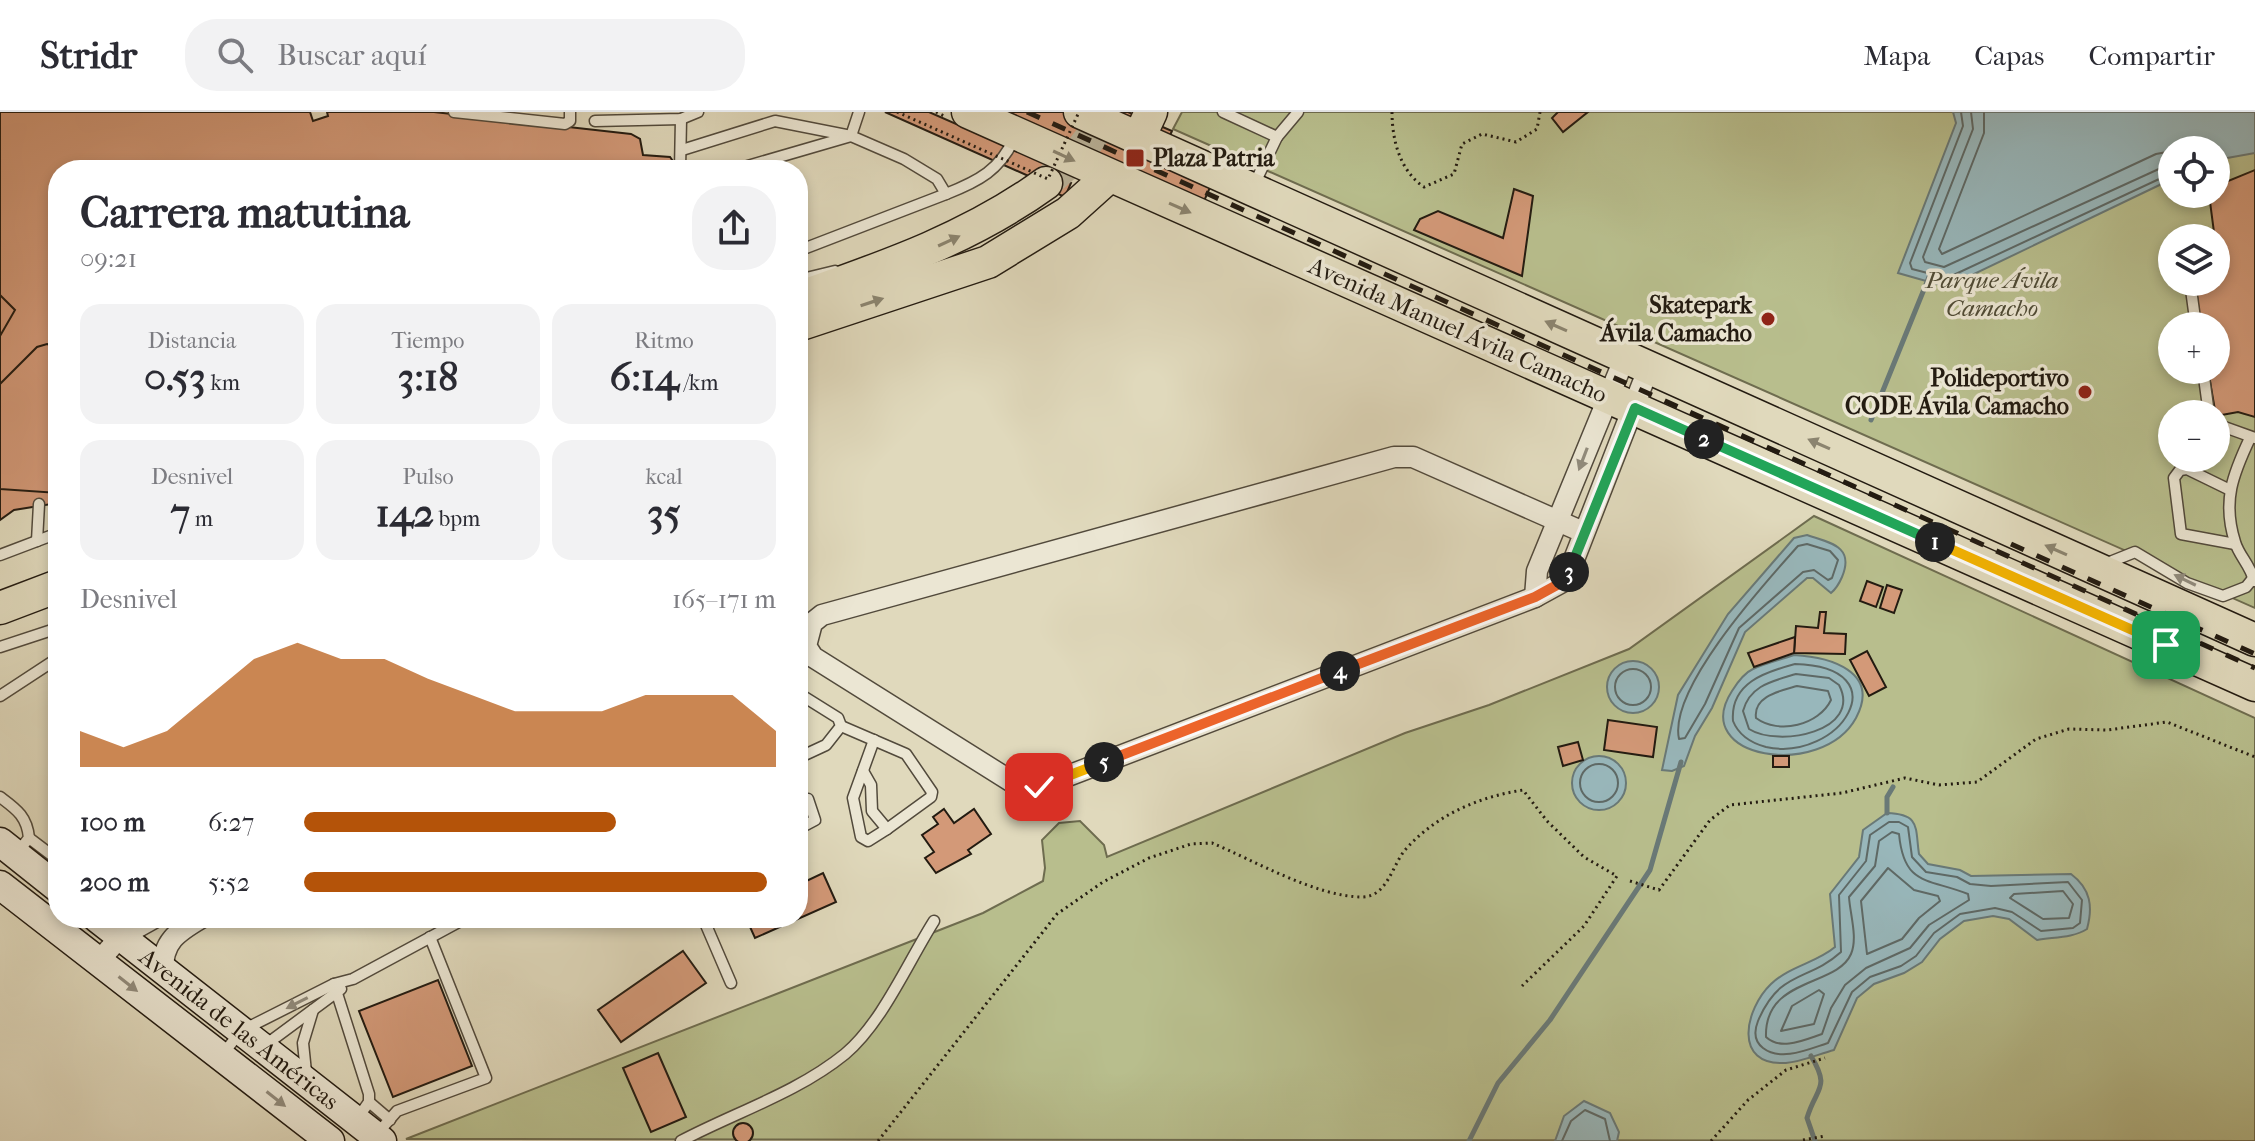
<!DOCTYPE html>
<html lang="es">
<head>
<meta charset="utf-8">
<style>
  body { margin:0; font-family:"IM FELL French Canon",serif; background:#f2f2f3; color:#2b2b33; height:100vh; display:flex; flex-direction:column; font-size:30px; white-space:nowrap }
  * { box-sizing:border-box; margin:0 }
  p { font-size:26px; color:#7c7c81 }
  .icon { flex:none; width:44px; height:44px; fill:none; stroke:currentColor; stroke-width:2; stroke-linecap:round; stroke-linejoin:round }
  .map { position:relative; flex:1; overflow:hidden }
  .details { position:absolute; left:48px; top:48px; width:760px; height:768px; display:flex; flex-direction:column; background:#fff; border-radius:32px; box-shadow:0 4px 12px #0003 }
  .details>* { flex:none }
  .controls { position:absolute; left:2158px; top:24px; display:grid; gap:16px }
  .controls a { display:grid; place-items:center; width:72px; height:72px; border-radius:50%; background:#fff; box-shadow:0 4px 12px #0003; font-size:40px }
  .pin { position:absolute; display:grid; place-items:center; width:68px; height:68px; color:#fff; margin:-34px; border-radius:16px; box-shadow:0 4px 12px #0006 }
  .km { position:absolute; width:40px; height:40px; margin:-20px; border-radius:50%; background:#222; color:#fff; font-size:22px; line-height:40px; text-align:center }
  .round { display:grid; place-items:center; flex:none; width:84px; height:84px; border-radius:32px; background:#f2f2f3 }
  .summary { display:flex; align-items:center; justify-content:space-between; height:136px; padding:0 32px }
  h1 { font-size:44px; font-weight:700; line-height:60px }
  .figures { display:grid; grid-template-columns:repeat(3,1fr); gap:12px; height:136px; padding:8px 32px }
  .figures div { display:grid; align-content:center; border-radius:20px; background:#f2f2f3; text-align:center }
  .figures b { font-size:40px; font-weight:700 }
  .figures small { font-size:22px; font-weight:400 }
  .figures p { font-size:22px }
  .chart { height:224px; padding:16px 32px }
  .chart p { display:flex; justify-content:space-between }
  .chart svg { width:100%; height:144px; margin-top:8px; fill:#b45309; opacity:.7 }
  ul { padding:0 32px; list-style:none; font-size:26px }
  li { display:grid; grid-template-columns:128px 96px 1fr; align-items:center; height:60px }
  li i { height:20px; border-radius:10px; background:#b45309 }
  header { display:flex; align-items:center; gap:48px; box-sizing:border-box; height:112px; padding:0 40px; background:#fff; border-bottom:2px solid #e1e1e2 }
  header strong { font-size:38px }
  nav { display:flex; gap:44px; margin-inline-start:auto; font-size:28px }
  .search { width:560px; height:72px; background:#f2f2f3; display:flex; align-items:center; gap:20px; box-sizing:border-box; padding:0 28px; border-radius:32px; color:#7c7c81; font-size:30px }
  .map>svg:first-child { display:block }
</style>
</head>
<body>
<header>
<strong>Stridr</strong>
<div class="search"><svg class="icon" aria-label="search" viewBox="0 0 24 24"><circle cx="10" cy="10" r="6"/><path d="M15 15l6 6"/></svg>Buscar aquí</div>
<nav><a>Mapa</a><a>Capas</a><a>Compartir</a></nav>
</header>
<div class="map">
<svg width="2255" height="1029" viewBox="0 0 2255 1029">
  <rect width="100%" height="100%" fill="#e0d9bc"/>
  <filter id="stains"><feTurbulence type="fractalNoise" baseFrequency=".0025" numOctaves="4"/><feColorMatrix values="0 0 0 0 .2 0 0 0 0 .09 0 0 0 0 .02 0 0 0 .5 -.17"/></filter>
  <radialGradient id="worn" r=".72"><stop offset=".6" stop-color="#630" stop-opacity="0"/><stop offset="1" stop-color="#630" stop-opacity=".3"/></radialGradient>
  <g fill="#b8be8d" stroke="#6e6c4f" stroke-width="2" fill-rule="evenodd">
    <path d="M1182 0H2255V496L1173 17ZM2172 38H2216V82H2172ZM2172 126H2216V170H2172ZM2172 214H2216V258H2172ZM2172 302H2216V346H2172Z"/>
    <path d="M1814 404 2255 606V1029L406 1027 983 801 1043 769 1045 756 1042 728 1059 711 1080 709 1104 733 1107 745 1405 621 1489 593 1629 537Z"/>
  </g>
  <g fill="#98b7bb" stroke="#697977" stroke-width="2">
    <path d="M1953 0H2255V41L2216 48V38H2172V67L1947 175 1898 161 1956 11Z"/>
    <path d="M1807 423C1830 431 1855 434 1842 465 1839 472 1837 476 1831 481L1813 466H1807L1745 520 1712 596 1695 624 1684 654 1672 659 1662 658 1678 583 1728 502 1794 426Z"/>
    <path d="M1794 543C1829 545 1881 559 1856 606 1822 668 1688 647 1732 579 1737 571 1744 561 1753 557 1766 551 1780 548 1794 543Z"/>
    <circle cx="1633" cy="575" r="26"/>
    <circle cx="1599" cy="671" r="27"/>
    <path d="M1887 701C1921 702 1915 716 1919 742L1928 752 1960 758 1971 764 2071 762C2091 777 2093 795 2087 817 2073 826 2054 825 2037 828L2009 807 1993 804 1964 809 1940 827 1922 850 1904 861 1874 872 1857 886 1834 938C1819 942 1801 950 1786 951 1732 954 1745 897 1771 872 1790 854 1816 851 1835 835L1830 782 1859 745 1863 718Z"/>
    <path d="M1584 989 1610 1001 1619 1020 1617 1029H1555L1564 1004Z"/>
  </g>
  <g fill="none" stroke-linecap="round" stroke-linejoin="round">
    <g stroke="#5e6966" stroke-width="2">
      <path d="M1961 0 1963 14 1910 151 1912 157 1947 166 2172 61"/>
      <path d="M1971 0 1973 17 1923 145 1925 150 1944 155 2172 51"/>
      <path d="M1984 0V21L1939 137 1942 142 2156 42 2172 39"/>
      <path d="M1807 432 1830 439 1838 448 1832 466 1828 468 1814 458 1803 460 1739 516 1705 592 1685 626 1679 627C1668 577 1765 471 1798 434Z"/>
      <path d="M1795 552C1902 555 1840 651 1766 635 1751 631 1739 624 1733 609 1730 571 1765 560 1795 552Z"/>
      <circle cx="1633" cy="575" r="18"/>
      <path d="M1796 562 1829 566 1839 573C1863 619 1779 636 1749 617L1743 599C1750 573 1773 569 1796 562Z"/>
      <path d="M1797 574 1828 579 1831 588C1819 613 1779 623 1756 606 1753 584 1780 579 1797 574Z"/>
      <circle cx="1599" cy="671" r="19"/>
      <path d="M1889 710H1899L1908 715 1912 745 1926 760 1957 765 1970 772 1991 774 2068 770 2082 788 2080 811 2073 816 2041 819 2012 800 1995 796 1960 802 1934 821 1916 844 1901 854 1870 865 1852 880 1828 931C1809 937 1781 950 1763 936 1754 929 1754 919 1758 909 1780 857 1808 870 1841 840L1839 783 1866 749 1870 723Z"/>
      <path d="M1892 720 1899 722C1904 774 1927 766 1968 782L1969 788 1929 813 1910 836 1866 856 1845 873 1831 896 1822 922C1804 928 1781 939 1766 925 1764 865 1837 875 1851 842 1858 826 1850 802 1849 785L1875 754 1879 729Z"/>
      <path d="M1888 756 1914 778 1938 784 1940 789 1919 806 1902 827 1867 842 1861 789Z"/>
      <path d="M2063 779 2073 792 2069 806 2043 807 2010 786 2014 782Z"/>
      <path d="M1819 878 1824 882 1814 912 1781 919 1792 894Z"/>
      <path d="M1562 1029 1571 1009 1585 998 1605 1007 1610 1029"/>
    </g>
    <g stroke="#697977" stroke-width="5">
      <path d="M1871 308 1929 165"/>
      <path d="M1887 701V685L1893 675"/>
      <path d="M1811 944C1831 977 1816 975 1807 1006L1815 1029"/>
      <path d="M1469 1029 1498 971 1550 908 1650 758 1681 650"/>
    </g>
  </g>
  <g fill="#d39978" stroke="#231b11" stroke-width="2">
    <path d="M0 0H310L313 9 328 4 327 0H434L631 22 640 27 643 43 670 45 675 52V58H58V391L14 398 0 408Z"/>
    <path d="M885 0H929L1047 52 984 0H1128L1172 19 1165 34 1218 57 1201 96 1068 55 1063 67 1071 71 1065 85 1040 74 1042 70Z"/>
    <path d="M1558 0H1588L1563 20 1552 6Z"/>
    <path d="M2255 58V305L2238 300 2216 304 2208 258H2216V214H2201L2195 170H2216L2218 151 2209 82H2216V74Z"/>
    <path d="M1514 77 1533 84 1522 164 1414 118 1420 107 1438 99 1503 126Z"/>
    <path d="M0 183 15 198 0 224Z"/>
    <path d="M47 232 58 236V381L0 377V272L37 235Z"/>
    <path d="M1867 469 1883 475 1876 495 1860 489Z"/>
    <path d="M1887 473 1902 478 1894 501 1880 496Z"/>
    <path d="M1820 500H1826L1824 521 1846 522 1845 542 1794 541 1796 514 1818 516Z"/>
    <path d="M1795 525 1794 541 1754 555 1748 541Z"/>
    <path d="M1867 539 1886 575 1869 584 1850 548Z"/>
    <path d="M1608 608 1657 615 1653 645 1604 638Z"/>
    <path d="M1578 630 1583 648 1563 654 1558 635Z"/>
    <rect x="1773" y="644" width="16" height="11"/>
    <path d="M944 697 954 711 974 697 991 722 968 738 971 742 936 761 925 746 934 740 922 723 938 712 933 705Z"/>
    <path d="M823 761 836 790 755 826 746 806H798V773Z"/>
    <path d="M683 839 706 871 621 930 598 898Z"/>
    <path d="M438 868 472 954 393 985 359 899Z"/>
    <path d="M658 941 686 1005 651 1020 623 956Z"/>
    <circle cx="743" cy="1021" r="10"/>
  </g>
  <g fill="none" stroke-linecap="round" stroke-linejoin="round">
    <path stroke="#bab39a" stroke-width="32" stroke-dasharray="32 16" stroke-linecap="butt" d="M1046 71 1077 43 1111 0"/>
    <g stroke="#524a3c" stroke-width="13">
      <g id="lane">
        <path d="M454 0 565 12 570 9V0"/>
        <path d="M1223 0 1277 25 1298 0"/>
        <path d="M595 9 681 7 698 0"/>
        <path d="M682 38 775 9 851 24 904 47 937 67 946 82 798 139"/>
        <path d="M680 58 681 7"/>
        <path d="M734 58 851 24 859 0"/>
        <path d="M1253 75 1277 25"/>
        <path d="M946 82C979 69 1000 58 1015 25"/>
        <path d="M798 168 835 159"/>
        <path d="M2190 170 2196 214"/>
        <path d="M2203 258 2209 302"/>
        <path d="M2216 312 2255 326"/>
        <path d="M2250 326C2233 362 2222 389 2235 430 2239 444 2251 454 2254 469"/>
        <path d="M2228 377 2187 357 2180 358 2174 366 2181 422 2235 432"/>
        <path d="M37 429 39 392"/>
        <path d="M0 443 58 421"/>
        <path d="M2105 452 2135 440 2187 471 2223 484 2246 475 2254 465"/>
        <path d="M0 535 58 516"/>
        <path d="M798 581 838 606 841 614 826 633 798 646"/>
        <path d="M0 584 58 546"/>
        <path d="M841 614 906 642 932 680 931 685 887 717 872 699 871 673 863 659"/>
        <path d="M874 628 853 686 861 725 868 729 887 717"/>
        <path d="M0 685C16 697 27 704 29 726L16 742"/>
        <path d="M798 689 808 687 815 708 798 717"/>
        <path d="M29 726 58 748"/>
        <path d="M703 806 731 871"/>
        <path d="M334 872 369 982V990L357 1007"/>
        <path d="M264 934 341 877"/>
        <path d="M223 942 241 919 334 872 353 867 466 806"/>
        <path d="M306 960 303 931 313 898"/>
        <path d="M369 990 390 1008"/>
        <path d="M377 1022 397 999 486 966 430 825"/>
        <path d="M681 1029C736 1000 797 981 845 942 882 911 908 850 934 809"/>
      </g>
    </g>
    <g stroke="#524a3c" stroke-width="23">
      <g id="street">
        <path d="M1583 420 1413 345H1394L822 503 812 511 806 534 813 545 1017 673 1027 677 1039 675 1535 485 1566 468 1649 255"/>
        <path d="M1535 485 1537 459 1625 245"/>
        <path d="M99 849 120 825 154 806"/>
        <path d="M163 859C162 830 177 820 201 806"/>
      </g>
    </g>
    <g stroke="#231b11" stroke-width="31">
      <g id="secondary">
        <path d="M0 730 58 776"/>
        <path d="M0 773 330 1029"/>
        <path d="M97 806 382 1029"/>
      </g>
    </g>
    <g stroke="#231b11" stroke-width="35">
      <g id="primary">
        <path d="M968 0 2255 573"/>
        <path d="M1080 0 2255 528"/>
        <path d="M1139 26 1151 0"/>
        <path d="M798 186C886 155 970 126 1046 71"/>
        <path d="M798 213 988 150 1068 101 1108 65"/>
        <path d="M0 496 58 474"/>
      </g>
    </g>
    <g stroke="#231b11" stroke-width="3" stroke-dasharray="2 4" stroke-linecap="butt">
      <path d="M936 0 944 4"/>
      <path d="M1392 0C1392 28 1400 59 1424 75L1454 62 1462 32 1482 22 1516 30 1537 17 1540 0"/>
      <path d="M1630 769 1659 778 1710 708 1730 693 1842 681 1905 666 1939 673 1977 670 2036 627 2069 617 2107 618 2167 610 2255 645"/>
      <path d="M1803 1028 1825 1024"/>
      <path d="M878 1029 1057 802 1103 770 1149 746 1191 732 1212 731C1253 748 1317 785 1362 785 1387 785 1392 754 1405 738 1436 703 1478 685 1523 678L1547 709 1584 745 1617 764 1584 814 1522 874"/>
      <path d="M1711 1029 1748 988 1786 958 1825 946"/>
    </g>
    <use href="#lane" stroke="#ebe6d3" stroke-width="10"/>
    <use href="#street" stroke="#ebe6d3" stroke-width="20"/>
    <use href="#secondary" stroke="#ebe6d3" stroke-width="28"/>
    <use href="#primary" stroke="#e0d9bc" stroke-width="32"/>
    <g stroke="#231b11" stroke-width="5" stroke-dasharray="14 14" stroke-linecap="butt">
      <path d="M1027 0 2255 556"/>
      <path d="M2011 432 2255 542"/>
    </g>
    <path stroke="#231b11" stroke-width="3" stroke-dasharray="2 4" stroke-linecap="butt" d="M897 0 1048 67 1079 0"/>
  </g>
  <defs><path id="oneway-solid" d="M-6-.8H1V-3.2L6.5 0L1 3.2V.8H-6Z" transform="scale(2)"/></defs>
  <g fill="#8b846f">
    <use href="#oneway-solid" transform="translate(1064 44) rotate(25)"/>
    <use href="#oneway-solid" transform="translate(1180 96) rotate(24)"/>
    <use href="#oneway-solid" transform="translate(949 129) rotate(-25)"/>
    <use href="#oneway-solid" transform="translate(872 190) rotate(-18)"/>
    <use href="#oneway-solid" transform="translate(1556 214) rotate(-156)"/>
    <use href="#oneway-solid" transform="translate(1819 332) rotate(-156)"/>
    <use href="#oneway-solid" transform="translate(2056 438) rotate(-156)"/>
  </g>
  <g fill="#918b7c">
    <use href="#oneway-solid" transform="translate(1583 347) rotate(111)"/>
    <use href="#oneway-solid" transform="translate(2185 468) rotate(-154)"/>
    <use href="#oneway-solid" transform="translate(128 872) rotate(38)"/>
    <use href="#oneway-solid" transform="translate(297 891) rotate(153)"/>
    <use href="#oneway-solid" transform="translate(276 987) rotate(38)"/>
  </g>
  <g fill="none" stroke-linecap="round" stroke-linejoin="round">
    <g stroke="#fff" stroke-width="16">
      <path id="split-1" d="M1935 430 2166 533"/>
    </g>
    <g stroke="#fff" stroke-width="16">
      <path id="split-2" d="M1704 327 1935 430"/>
    </g>
    <g stroke="#fff" stroke-width="16">
      <path id="split-3" d="M1569 460 1635 296 1704 327"/>
    </g>
    <g stroke="#fff" stroke-width="16">
      <path id="split-4" d="M1340 559 1535 485 1566 468 1569 460"/>
    </g>
    <g stroke="#fff" stroke-width="16">
      <path id="split-5" d="M1104 650 1340 559"/>
    </g>
    <g stroke="#fff" stroke-width="16">
      <path id="split-6" d="M1039 675 1104 650"/>
    </g>
    <use href="#split-1" stroke="#f5b400" stroke-width="10"/>
    <use href="#split-2" stroke="#22a559" stroke-width="10"/>
    <use href="#split-3" stroke="#22a559" stroke-width="10"/>
    <use href="#split-4" stroke="#f0652b" stroke-width="10"/>
    <use href="#split-5" stroke="#f0652b" stroke-width="10"/>
    <use href="#split-6" stroke="#f5b400" stroke-width="10"/>
  </g>
  <g fill="#8f2418" stroke="#ebe6d3" stroke-width="3">
    <rect x="1125" y="36" width="20" height="20" rx="4"/>
    <circle cx="1768" cy="207" r="8"/>
    <circle cx="2085" cy="280" r="8"/>
  </g>
  <g text-anchor="middle" dominant-baseline="central" stroke-width="7" stroke-linejoin="round" paint-order="stroke">
    <g font-size="24" font-weight="bold" fill="#231b11" stroke="#ebe6d3" text-anchor="end">
      <text x="1153" y="46" text-anchor="start">Plaza Patria</text>
      <text x="1752" y="193">Skatepark<tspan x="1752" dy="28">Ávila Camacho</tspan></text>
      <text x="2069" y="266">Polideportivo<tspan x="2069" dy="28">CODE Ávila Camacho</tspan></text>
    </g>
    <g font-size="24" font-style="italic" fill="#504c36" stroke="#ebe6d3">
      <text x="1992" y="168">Parque Ávila<tspan x="1992" dy="28">Camacho</tspan></text>
    </g>
    <g font-size="24" fill="#231b11" stroke="#ebe6d3">
      <text transform="translate(1458 218) rotate(24)">Avenida Manuel Ávila Camacho</text>
      <text transform="translate(239 917) rotate(38)">Avenida de las Américas</text>
    </g>
  </g>
  <rect width="100%" height="100%" filter="url(#stains)"/>
  <rect width="100%" height="100%" fill="url(#worn)"/>
</svg>
<div class="controls">
<a><svg class="icon" aria-label="locate" viewBox="0 0 24 24"><circle cx="12" cy="12" r="6"/><path d="M12 2v4M12 18v4M2 12h4M18 12h4"/></svg></a>
<a><svg class="icon" aria-label="layers" viewBox="0 0 24 24"><path d="M12 4l9 5-9 5-9-5zM3 14l9 5 9-5"/></svg></a>
<a>+</a>
<a>−</a>
</div>
<div class="pin" style="left:2166px;top:533px;background:#1e9e55"><svg class="icon" aria-label="arrive" viewBox="0 0 24 24"><path d="M6 21V4h12l-3 4 3 4H6"/></svg></div>
<div class="pin" style="left:1039px;top:675px;background:#d93025"><svg class="icon" aria-label="check" viewBox="0 0 24 24"><path d="M5 12l5 5 9-10"/></svg></div>
<b class="km" style="left:1935px;top:430px">1</b>
<b class="km" style="left:1704px;top:327px">2</b>
<b class="km" style="left:1569px;top:460px">3</b>
<b class="km" style="left:1340px;top:559px">4</b>
<b class="km" style="left:1104px;top:650px">5</b>
<section class="details">
<div class="summary"><div><h1>Carrera matutina</h1><p>09:21</p></div><a class="round"><svg class="icon" aria-label="share" viewBox="0 0 24 24"><path d="M12 15V3M7 8l5-5 5 5M5 13v7h14v-7"/></svg></a></div>
<div class="figures">
<div><p>Distancia</p><b>0.53<small> km</small></b></div>
<div><p>Tiempo</p><b>3:18</b></div>
<div><p>Ritmo</p><b>6:14<small> /km</small></b></div>
</div>
<div class="figures">
<div><p>Desnivel</p><b>7<small> m</small></b></div>
<div><p>Pulso</p><b>142<small> bpm</small></b></div>
<div><p>kcal</p><b>35</b></div>
</div>
<div class="chart"><p><span>Desnivel</span>165–171 m</p>
<svg viewBox="0 0 160 44" preserveAspectRatio="none"><path d="M0 44V33L10 38L20 33L30 22L40 11L50 6L60 11L70 11L80 17L90 22L100 27L110 27L120 27L130 22L140 22L150 22L160 33V44z"/></svg>
</div>
<ul>
<li><b>100 m</b>6:27<i style="width:66%"></i></li>
<li><b>200 m</b>5:52<i style="width:98%"></i></li>
</ul>
</section>
</div>
</body>
</html>
